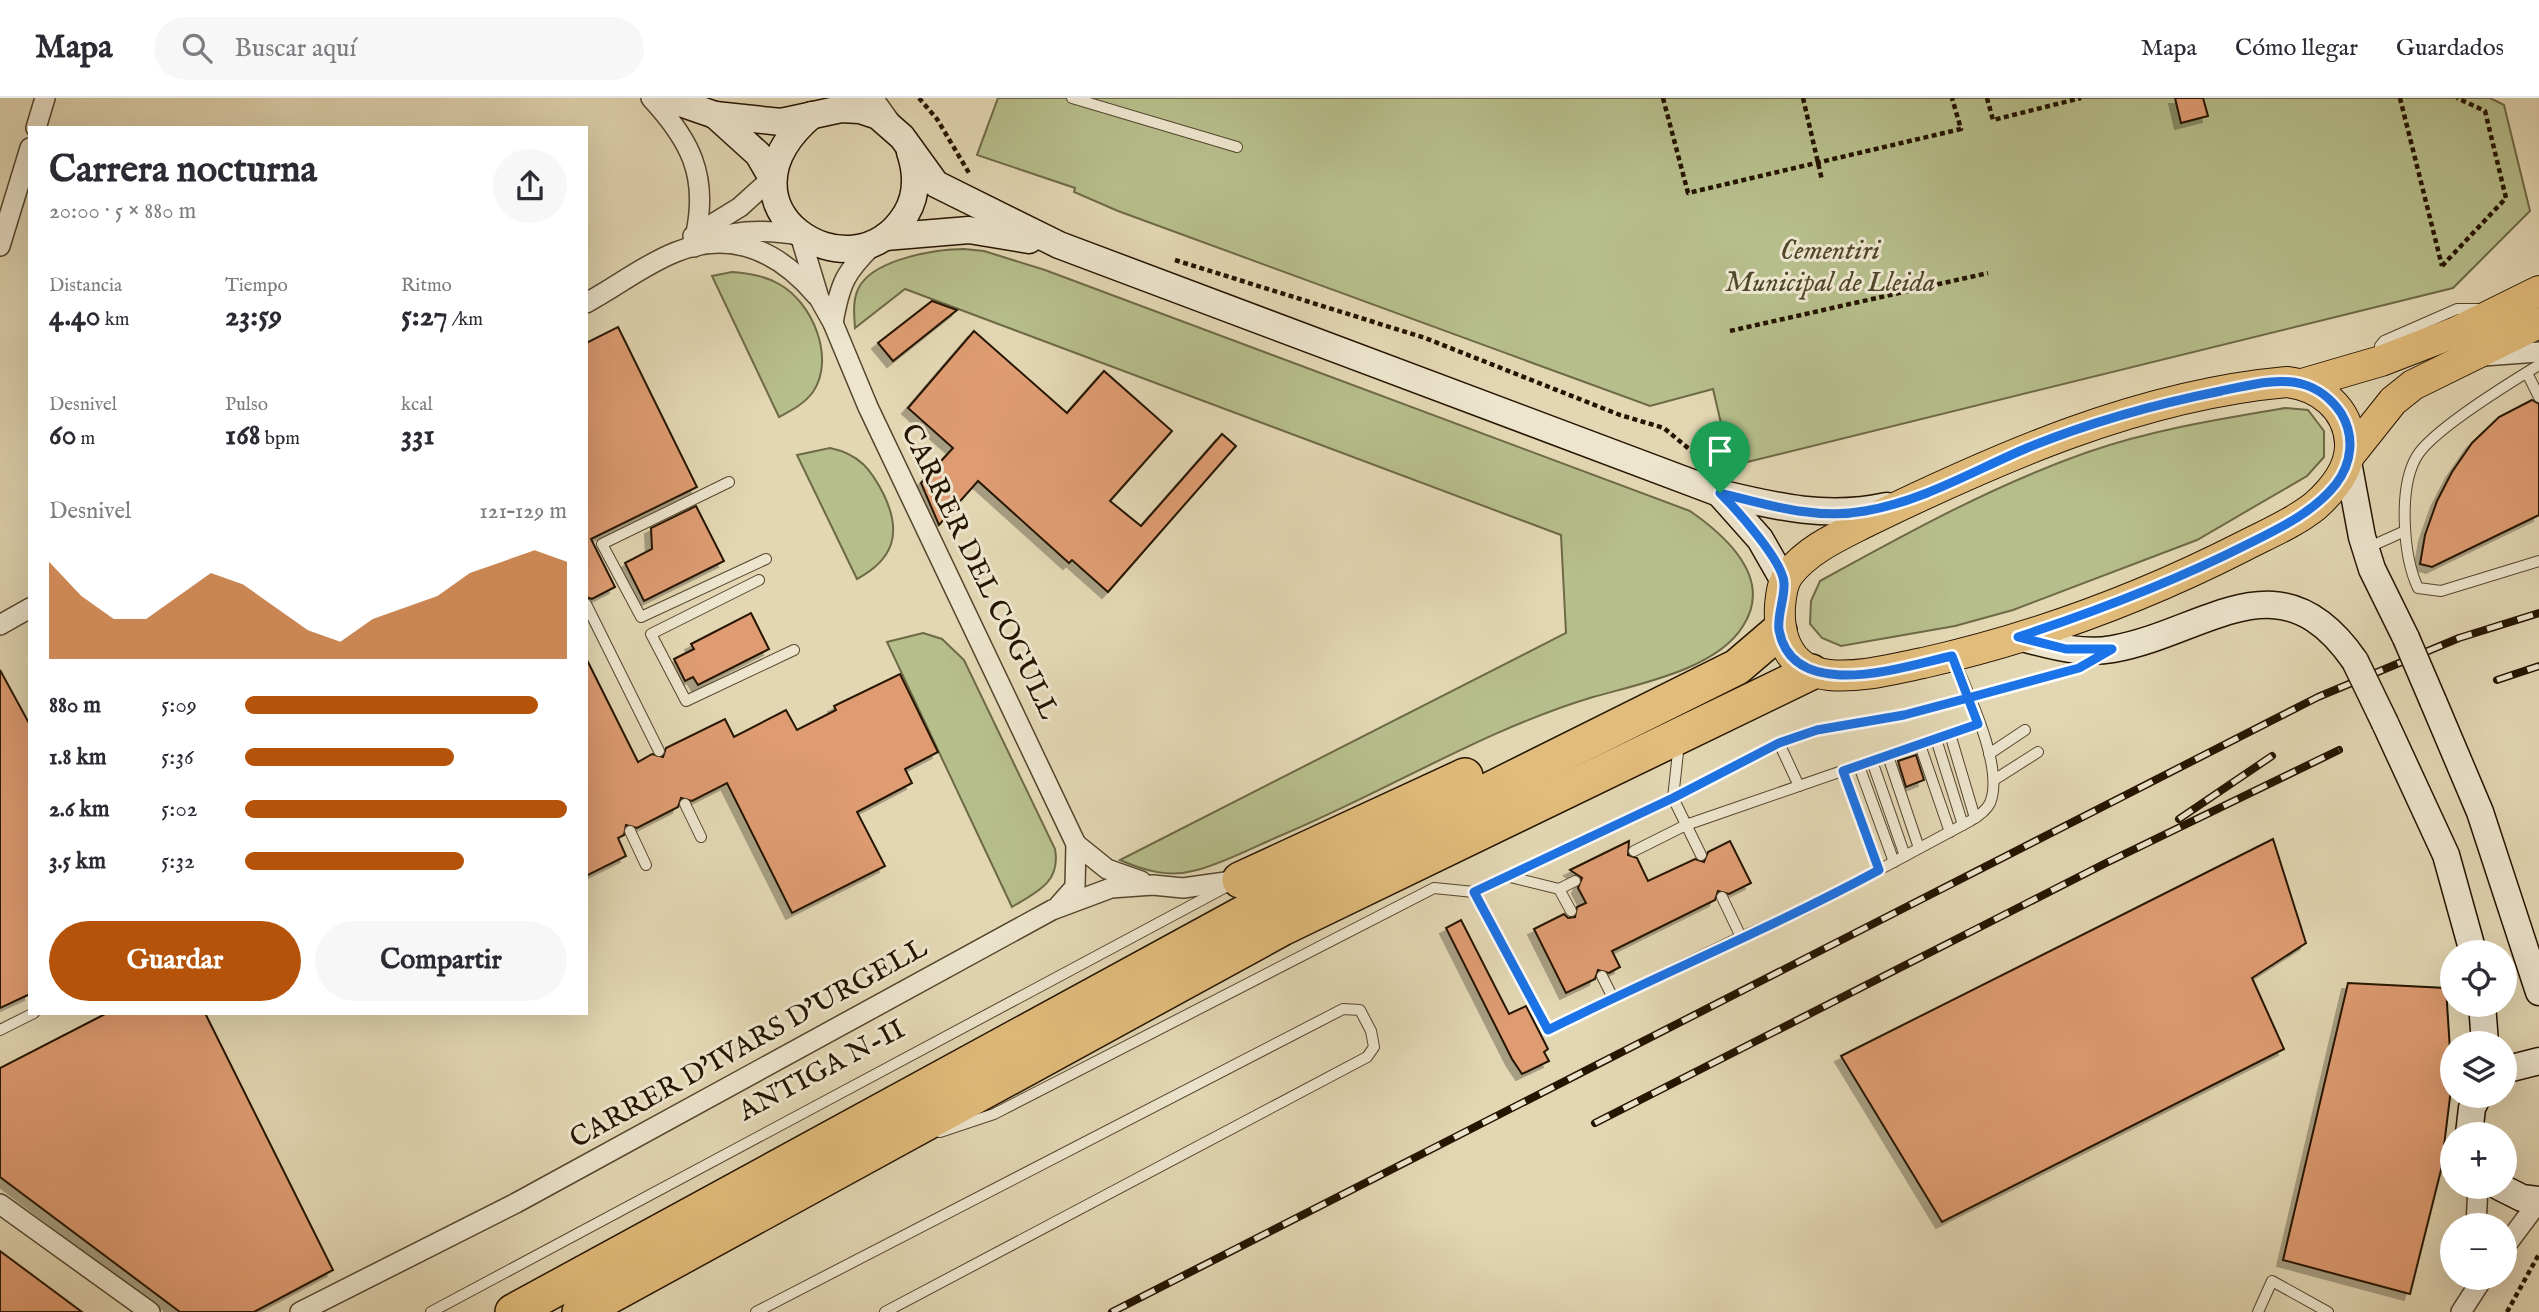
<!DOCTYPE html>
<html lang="es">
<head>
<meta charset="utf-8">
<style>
  body { margin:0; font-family:"IM FELL English",serif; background:#f7f7f7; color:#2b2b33; height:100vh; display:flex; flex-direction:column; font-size:26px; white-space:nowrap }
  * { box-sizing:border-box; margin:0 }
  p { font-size:23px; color:#7c7c81 }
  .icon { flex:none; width:38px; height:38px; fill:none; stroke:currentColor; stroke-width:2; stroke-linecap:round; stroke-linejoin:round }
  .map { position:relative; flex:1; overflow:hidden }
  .sheet { position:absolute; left:28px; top:28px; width:560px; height:889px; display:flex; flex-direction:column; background:#fff; border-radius:0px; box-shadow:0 7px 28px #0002 }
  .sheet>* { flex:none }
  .buttons { position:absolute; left:2440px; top:842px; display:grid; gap:14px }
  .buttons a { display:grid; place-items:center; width:77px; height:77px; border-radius:50%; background:#fff; box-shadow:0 7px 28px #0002; font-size:35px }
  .pin { position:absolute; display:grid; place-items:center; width:60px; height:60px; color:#fff; margin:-72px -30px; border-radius:50% 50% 50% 0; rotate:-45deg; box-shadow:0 0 7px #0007 }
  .pin .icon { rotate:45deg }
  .round { display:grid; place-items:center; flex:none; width:74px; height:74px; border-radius:37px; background:#f7f7f7 }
  .headline { display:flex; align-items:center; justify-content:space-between; height:119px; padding:0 21px }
  h1 { font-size:38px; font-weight:800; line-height:52px }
  .stats { display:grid; grid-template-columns:repeat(3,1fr); gap:10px; height:119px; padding:7px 21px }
  .stats div { display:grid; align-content:center }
  .stats b { font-size:30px; font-weight:800 }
  .stats small { font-size:19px; font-weight:400 }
  .stats p { font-size:19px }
  .chart { height:196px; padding:14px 21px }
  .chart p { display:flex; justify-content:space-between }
  .chart svg { width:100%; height:126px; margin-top:7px; fill:#b45309; opacity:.7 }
  .button { display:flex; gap:14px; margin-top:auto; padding:14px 21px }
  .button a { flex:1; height:80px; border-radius:42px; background:#b45309; color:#fff; font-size:28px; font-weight:800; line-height:80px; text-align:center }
  .button a+a { background:#f7f7f7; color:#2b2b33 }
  ul { padding:0 21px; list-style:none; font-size:23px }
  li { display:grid; grid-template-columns:112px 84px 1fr; align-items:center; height:52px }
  li i { height:18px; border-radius:9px; background:#b45309 }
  header { display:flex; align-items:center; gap:42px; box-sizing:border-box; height:98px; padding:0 35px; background:#fff; border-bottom:2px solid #e1e1e2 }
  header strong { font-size:33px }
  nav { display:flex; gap:38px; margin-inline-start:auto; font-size:24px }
  .search { width:490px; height:63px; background:#f7f7f7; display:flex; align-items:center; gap:18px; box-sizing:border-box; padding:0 24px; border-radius:38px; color:#7c7c81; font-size:26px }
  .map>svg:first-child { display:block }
</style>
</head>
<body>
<header>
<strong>Mapa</strong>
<div class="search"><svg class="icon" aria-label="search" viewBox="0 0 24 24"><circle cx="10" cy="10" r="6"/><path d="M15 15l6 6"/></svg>Buscar aquí</div>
<nav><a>Mapa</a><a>Cómo llegar</a><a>Guardados</a></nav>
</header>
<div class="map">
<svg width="2539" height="1214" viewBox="0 0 2539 1214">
  <defs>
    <filter id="shadow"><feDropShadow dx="-6" dy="6" stdDeviation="0" flood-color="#0004"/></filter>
  </defs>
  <rect width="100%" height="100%" fill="#e3d7b3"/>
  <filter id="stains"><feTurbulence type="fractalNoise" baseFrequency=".00286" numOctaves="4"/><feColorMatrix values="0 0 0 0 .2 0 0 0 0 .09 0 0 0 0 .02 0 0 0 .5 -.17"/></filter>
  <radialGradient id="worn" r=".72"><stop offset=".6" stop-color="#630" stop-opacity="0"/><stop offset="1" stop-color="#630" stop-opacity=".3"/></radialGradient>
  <g fill="#b6be8b" stroke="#6e6946" stroke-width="2">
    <path d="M998 0H2490L2504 7 2530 113 2453 190 1731 368 1713 291 1650 308 1118 113 1074 94 1075 90 977 57Z"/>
    <path d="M964 151 984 153 1045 172 1690 413C1726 438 1774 480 1743 528 1717 571 1639 586 1593 599 1483 632 1382 696 1275 740 1250 751 1223 765 1197 772 1169 780 1145 773 1120 762L1566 535 1561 437 905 191 855 230C854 215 852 199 861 186 878 161 936 151 964 151Z"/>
    <path d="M732 174C748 175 765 178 779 186 812 204 836 260 813 294 804 306 792 312 779 319L712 178Z"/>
    <path d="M2285 310 2308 312 2324 333V359L2307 378 2197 442 2013 512 1955 528 1841 548 1822 540 1810 526 1811 503 1820 483C1907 435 1994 387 2088 354 2151 332 2219 321 2285 310Z"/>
    <path d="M830 350C859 356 871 371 884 397 902 435 894 461 857 481L797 357Z"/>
    <path d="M923 535 942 541 964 562 1055 751C1061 784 1037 794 1012 809L887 544Z"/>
  </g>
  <g fill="#df9c72" stroke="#251400" stroke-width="2" filter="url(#shadow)">
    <path d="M2175 0H2203L2208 18 2181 25Z"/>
    <path d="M932 203 957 212 893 263 878 245Z"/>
    <path d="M618 229 697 389 591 441 615 489 592 501 586 499V245Z"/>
    <path d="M974 233 1067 315 1104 273 1172 333 1110 403 1141 428 1222 336 1236 348 1108 494 1072 462 1069 465 978 383 939 427 921 385 953 350 908 310Z"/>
    <path d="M2532 302 2539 306V417L2432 469 2420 466 2425 437 2437 403 2452 374 2472 345 2499 319Z"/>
    <path d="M696 408 724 463 644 503 625 465 652 451 651 430Z"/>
    <path d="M751 515 769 551 698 587 693 579 685 583 674 561 694 551 691 546Z"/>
    <path d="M586 560 638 664 652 656 663 659 666 650 725 621 734 639 786 612 797 632 836 612 834 608 900 576 938 654 905 671 912 685 857 714 885 768 792 815 727 685 692 703 681 700 678 709 637 730 626 727 624 737 618 740 626 758 586 778Z"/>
    <path d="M0 572 30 627V896L0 910Z"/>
    <path d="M1916 657 1924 682 1906 689 1898 663Z"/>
    <path d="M2273 741 2306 845 2252 880 2284 951 1942 1124 1841 958Z"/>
    <path d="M1629 743 1628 757 1637 760 1648 783 1695 761 1704 764 1708 754 1730 743 1751 785 1729 796 1718 793 1715 802 1612 853 1620 869 1609 875 1598 872 1595 881 1566 895 1534 831 1564 816 1568 820 1575 819 1577 809 1586 805 1578 790 1582 780 1570 772Z"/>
    <path d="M1461 822 1509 916 1526 908 1548 951 1544 954 1549 963 1522 976 1512 961 1446 830Z"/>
    <path d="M2348 885 2446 890 2452 983 2441 1072 2410 1196 2283 1162Z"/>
    <path d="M107 915H205L333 1172 254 1214H180L0 1079V970Z"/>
    <path d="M0 1153 82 1214H0Z"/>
  </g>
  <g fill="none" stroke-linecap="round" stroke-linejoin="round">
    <g stroke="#54452d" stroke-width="12">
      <g id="lane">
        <path d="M1072 0 1237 49"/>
        <path d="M2380 259V248L2384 243 2457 211H2481"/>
        <path d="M2539 267C2511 284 2433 332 2417 358 2398 389 2403 458 2418 490L2441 493 2539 463"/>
        <path d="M2527 275 2539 299"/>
        <path d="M729 384 602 446 641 519 766 461"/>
        <path d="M2367 450 2405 433"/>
        <path d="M759 482 651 536 686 603 794 552"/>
        <path d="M586 506 659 653"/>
        <path d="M1950 636 1975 720"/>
        <path d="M1936 641 1963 727"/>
        <path d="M1779 645 1799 688"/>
        <path d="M1920 647 1950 734"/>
        <path d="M1989 656 2025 632"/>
        <path d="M1888 658 1919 750"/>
        <path d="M1872 663 1905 758"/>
        <path d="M1859 668 1894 764"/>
        <path d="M1843 673 1879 772"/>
        <path d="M1994 682 2038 654"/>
        <path d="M685 706 701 739"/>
        <path d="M630 733 646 767"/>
        <path d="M1634 753 1686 727 1978 626"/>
        <path d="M1701 757 1673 700 1779 645 1817 632 1913 615 2079 570 2096 560"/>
        <path d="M1510 779 1559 791 1571 813"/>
        <path d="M1559 791 1575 783"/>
        <path d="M1474 794 1548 932 1741 839 1806 811 1970 723C1977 719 1986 713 1990 705 2005 670 1967 593 1953 559"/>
        <path d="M1722 799 1741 839"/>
        <path d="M1602 878 1613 900"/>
        <path d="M0 932 34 915"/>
        <path d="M940 1034 994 1016 1434 790 1474 794 1673 700 1679 645"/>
        <path d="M431 1214 1224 790"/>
        <path d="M756 1214 1343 911 1360 912 1371 933 1374 949 1367 959 885 1214"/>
        <path d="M2258 1214 2272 1183 2328 1214"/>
      </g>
    </g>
    <g stroke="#54452d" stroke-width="22">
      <g id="street">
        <path d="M651 0C690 42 708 77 696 135"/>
        <path d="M873 0 891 25"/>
        <path d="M36 30 45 0"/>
        <path d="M693 138 740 109 772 80"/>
        <path d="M0 148 30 50"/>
        <path d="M694 149C729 131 761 131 800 137L819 200 833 225 868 309 1076 746 1075 789 1059 807"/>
        <path d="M586 205C616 189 645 166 676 154 733 131 779 154 816 197"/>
        <path d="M833 225C840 185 845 174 875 145"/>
        <path d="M2483 258 2539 254"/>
        <path d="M0 527 30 510"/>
        <path d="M1076 746 1107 771 1141 783"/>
        <path d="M0 1106 150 1214"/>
        <path d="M2476 1127 2478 1088"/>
        <path d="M2504 1150 2539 1103"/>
        <path d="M300 1214 516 1105 1052 812 1111 790 1153 787 1183 790 1240 782"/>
        <path d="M2461 1214 2483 1180"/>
      </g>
    </g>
    <g stroke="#251400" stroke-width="29">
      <g id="secondary">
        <path d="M666 0 715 17 781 24 841 11 860 12 878 18 902 39 936 86 1059 147 1719 395C1777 409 1828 421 1887 408"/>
        <path d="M715 17 758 56 772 80"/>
        <path d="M812 17C704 109 852 204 906 116 918 96 917 75 910 54"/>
        <path d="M885 139 969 132 1029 142"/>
        <path d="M2348 364 2362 439 2372 471 2406 540"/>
        <path d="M1719 395 1760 441 1784 483"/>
        <path d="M2018 539C2050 547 2080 557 2113 551 2207 534 2280 454 2355 563"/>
        <path d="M2433 603 2480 714 2539 894"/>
        <path d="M2385 625 2446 757 2473 854"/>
        <path d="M2482 906 2485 945"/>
        <path d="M2504 972 2539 963"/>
        <path d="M2469 1036 2472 1010 2478 998"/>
        <path d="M2498 1088 2522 1100 2539 1102"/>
      </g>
    </g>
    <g stroke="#251400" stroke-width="32">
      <g id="primary">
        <path d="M2287 284C2320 288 2348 310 2350 345 2351 371 2333 392 2315 408 2294 425 2267 436 2244 448 2142 500 2034 540 1923 565 1893 571 1860 580 1829 577 1791 573 1778 542 1780 508 1781 497 1782 485 1789 476 1808 451 1841 437 1868 423 2000 359 2140 297 2287 284Z"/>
        <path d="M2302 286 2381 263 2456 234 2539 193"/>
        <path d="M2350 357 2393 303 2413 287 2539 225"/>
      </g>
    </g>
    <g stroke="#251400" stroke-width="38">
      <g id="highway">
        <path d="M1240 782 1465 678"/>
        <path d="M513 1214 1261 806 1737 569 1779 533"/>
        <path d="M580 1214 1282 830 1811 574"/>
      </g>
    </g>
    <g stroke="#251400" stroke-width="4.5" stroke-dasharray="5 3.5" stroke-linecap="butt">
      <path d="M919 0 937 21 969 75"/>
      <path d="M1663 0 1688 95 1961 31 1952 0"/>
      <path d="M1803 0 1822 82"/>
      <path d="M1987 0 1993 22 2081 0"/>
      <path d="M2400 0 2442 168"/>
      <path d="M1175 162 1425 240 1620 317 1664 330 1701 361"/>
      <path d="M2442 168 2506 100 2485 13 2457 0"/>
      <path d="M1730 233 1988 175"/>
      <path d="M2507 1214 2539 1156"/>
    </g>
    <use href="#lane" stroke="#ede5ce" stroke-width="10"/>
    <use href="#street" stroke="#ede5ce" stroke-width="19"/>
    <use href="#secondary" stroke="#ede5ce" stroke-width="26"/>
    <use href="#primary" stroke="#e2bc7a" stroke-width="30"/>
    <use href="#highway" stroke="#e2bc7a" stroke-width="35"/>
    <g stroke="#251400" stroke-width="8">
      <g id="rail">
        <path d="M2497 582 2539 568"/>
        <path d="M2179 721 2272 658"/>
        <path d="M1595 1025 2106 765 2339 652"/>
        <path d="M1112 1214 2318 599 2459 540 2539 515"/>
      </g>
    </g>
    <use href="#rail" stroke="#ede5ce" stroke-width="5" stroke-dasharray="16" stroke-linecap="butt"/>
    <g stroke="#251400" stroke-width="29" stroke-linecap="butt">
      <g id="secondary-bridge">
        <path d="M2406 540 2433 603"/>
        <path d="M2355 563 2385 625"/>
      </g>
    </g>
    <use href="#secondary-bridge" stroke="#ede5ce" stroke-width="26"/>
  </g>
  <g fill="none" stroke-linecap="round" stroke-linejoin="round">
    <g stroke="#fff" stroke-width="14">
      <path id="route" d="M1720 395C1736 411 1783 463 1784 485 1785 500 1777 517 1779 532 1793 607 1905 568 1952 558L1968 600 1904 617 1817 632 1779 645 1673 700 1474 794 1548 932C1658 877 1772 830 1879 772L1843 673 1978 626 1968 600 2079 570 2112 551H2066L2018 539C2097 513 2173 484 2246 447 2278 431 2313 415 2336 386 2352 365 2355 338 2341 315 2332 302 2318 290 2302 286 2277 279 2246 288 2221 293 2156 306 2088 325 2027 350 1973 373 1923 403 1865 413 1816 422 1767 407 1720 395"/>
    </g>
    <use href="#route" stroke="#1a73e8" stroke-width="9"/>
  </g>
  <g text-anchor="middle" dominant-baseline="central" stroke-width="6" stroke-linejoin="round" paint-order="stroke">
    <g font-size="28" font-style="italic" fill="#50472a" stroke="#ede5ce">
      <text x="1830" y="153">Cementiri<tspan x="1830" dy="32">Municipal de Lleida</tspan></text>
    </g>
    <g font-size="28" fill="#251400" stroke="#ede5ce">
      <text transform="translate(979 474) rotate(64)">CARRER DEL COGULL</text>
      <text transform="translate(749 946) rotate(-29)">CARRER D'IVARS D'URGELL</text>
      <text transform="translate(822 973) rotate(-28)">ANTIGA N-II</text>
    </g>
  </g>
  <rect width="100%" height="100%" filter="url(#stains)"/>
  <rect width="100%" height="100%" fill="url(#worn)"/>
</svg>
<div class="buttons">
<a><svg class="icon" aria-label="locate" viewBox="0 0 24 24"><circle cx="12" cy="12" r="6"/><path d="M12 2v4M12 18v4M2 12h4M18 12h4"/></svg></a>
<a><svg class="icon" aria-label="layers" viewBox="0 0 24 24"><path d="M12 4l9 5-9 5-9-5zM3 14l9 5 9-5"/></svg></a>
<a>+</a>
<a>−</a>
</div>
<div class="pin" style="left:1720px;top:395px;background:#1e9e55"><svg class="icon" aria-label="arrive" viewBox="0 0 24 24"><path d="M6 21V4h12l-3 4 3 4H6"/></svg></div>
<section class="sheet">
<div class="headline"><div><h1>Carrera nocturna</h1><p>20:00 · 5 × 880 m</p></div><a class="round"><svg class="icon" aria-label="share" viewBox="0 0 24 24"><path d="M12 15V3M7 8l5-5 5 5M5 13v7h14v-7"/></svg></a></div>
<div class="stats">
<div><p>Distancia</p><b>4.40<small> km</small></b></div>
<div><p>Tiempo</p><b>23:59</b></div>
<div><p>Ritmo</p><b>5:27<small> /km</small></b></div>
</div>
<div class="stats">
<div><p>Desnivel</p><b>60<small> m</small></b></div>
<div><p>Pulso</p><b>168<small> bpm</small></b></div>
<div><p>kcal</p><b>331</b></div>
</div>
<div class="chart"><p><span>Desnivel</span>121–129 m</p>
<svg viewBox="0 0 160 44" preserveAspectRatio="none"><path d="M0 44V10L10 22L20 30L30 30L40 22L50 14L60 18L70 26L80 34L90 38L100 30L110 26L120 22L130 14L140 10L150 6L160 10V44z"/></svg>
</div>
<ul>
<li><b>880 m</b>5:09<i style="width:91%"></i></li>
<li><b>1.8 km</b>5:36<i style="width:65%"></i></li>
<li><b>2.6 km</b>5:02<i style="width:100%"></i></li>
<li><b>3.5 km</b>5:32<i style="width:68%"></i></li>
</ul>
<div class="button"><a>Guardar</a><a>Compartir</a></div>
</section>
</div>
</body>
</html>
